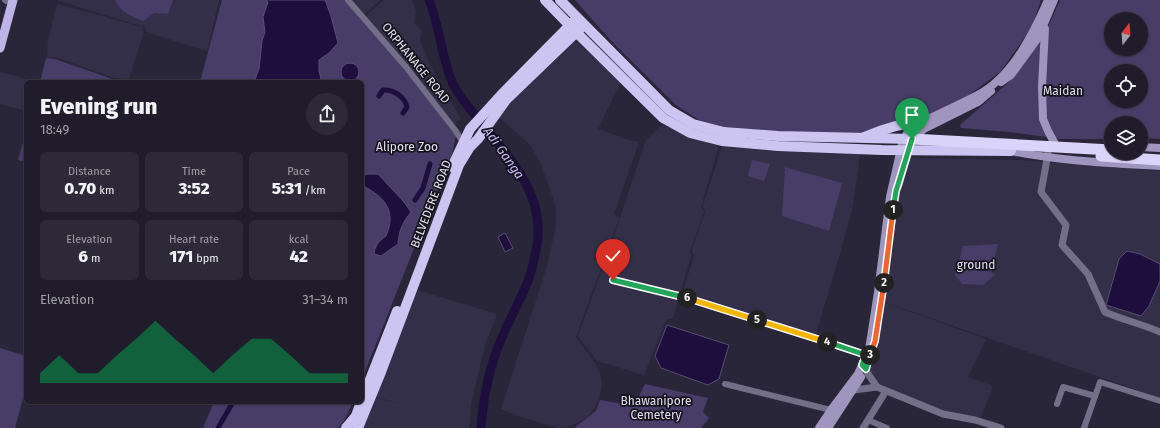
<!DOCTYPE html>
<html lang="en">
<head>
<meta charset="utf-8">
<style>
  body { margin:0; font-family:"Fira Sans",sans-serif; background:#2d2938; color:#f1f3f6; height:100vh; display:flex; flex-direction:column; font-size:15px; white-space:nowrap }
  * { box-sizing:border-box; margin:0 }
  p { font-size:13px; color:#a2a1a9 }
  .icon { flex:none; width:22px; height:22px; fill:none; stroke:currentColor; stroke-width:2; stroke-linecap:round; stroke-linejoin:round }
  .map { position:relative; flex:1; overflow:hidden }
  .panel { position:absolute; left:24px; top:80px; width:340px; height:324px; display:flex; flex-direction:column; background:#201c2c; border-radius:6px; box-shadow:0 1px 3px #0004,0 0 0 1px #3d3a48 }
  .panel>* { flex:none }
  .needle { width:26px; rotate:17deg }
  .controls { position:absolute; left:1104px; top:12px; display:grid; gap:8px }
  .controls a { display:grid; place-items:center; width:44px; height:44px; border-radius:50%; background:#201c2c; box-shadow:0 1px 3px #0004,0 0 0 1px #3d3a48; font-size:20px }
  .pin { position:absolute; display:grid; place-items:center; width:34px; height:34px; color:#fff; margin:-41px -17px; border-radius:50% 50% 50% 0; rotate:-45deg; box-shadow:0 0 4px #0007 }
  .pin .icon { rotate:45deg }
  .km { position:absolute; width:20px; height:20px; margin:-10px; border-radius:50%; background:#222; color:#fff; font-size:11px; line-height:20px; text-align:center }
  .round { display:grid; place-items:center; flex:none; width:42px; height:42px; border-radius:21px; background:#2d2938 }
  .overview { display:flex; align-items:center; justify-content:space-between; height:68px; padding:0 16px }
  h1 { font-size:22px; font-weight:800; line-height:30px }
  .metrics { display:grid; grid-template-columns:repeat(3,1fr); gap:6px; height:68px; padding:4px 16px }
  .metrics div { display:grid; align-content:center; border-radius:6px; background:#2d2938; text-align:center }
  .metrics b { font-size:17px; font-weight:800 }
  .metrics small { font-size:11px; font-weight:400 }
  .metrics p { font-size:11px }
  .chart { height:112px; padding:8px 16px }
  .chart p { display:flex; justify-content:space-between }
  .chart svg { width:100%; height:72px; margin-top:4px; fill:#0b8043; opacity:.7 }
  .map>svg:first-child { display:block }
</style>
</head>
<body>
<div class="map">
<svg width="1160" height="428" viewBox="0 0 1160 428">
  <rect width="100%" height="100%" fill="#2a263a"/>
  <g fill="#342f48">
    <path d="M56 0H219L207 51 146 32 145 27Z"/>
    <path d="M350 0H380L365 14Z"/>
    <path d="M384 0H412L416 11 414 23 422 31 420 40 427 58 441 86 461 118 454 124 366 16Z"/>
    <path d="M57 4 142 27 143 35 129 79 114 78 59 58 47 57 48 40Z"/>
    <path d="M574 40 621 81 598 129 632 141 639 142 614 214 619 218 576 337 599 369 602 384 599 400 588 417 571 426 558 428 518 416 501 409 547 266 556 226V207L541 164 531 146 496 114Z"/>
    <path d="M0 72 37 82H26V111L0 104Z"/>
    <path d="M662 125 719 145 701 207 704 212 690 251 691 256 673 318 666 320 644 375 597 361 578 336 606 260 646 140Z"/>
    <path d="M723 143 860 154 853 205 842 247 815 337 682 294 694 256 692 250 705 212 703 206Z"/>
    <path d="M905 158 1019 160 1160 171V398L879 300 894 197Z"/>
    <path d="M413 289 497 314 486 342 471 404 469 428H357L373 397 405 405 373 396Z"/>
    <path d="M878 300 986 339 968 377 993 386 980 420 944 413 878 386 865 365Z"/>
  </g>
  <g fill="#473d68" fill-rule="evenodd">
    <path d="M115 0H173L168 14 154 13 143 21C131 16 121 13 115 0Z"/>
    <path d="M222 0H345L409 75 456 136 452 153 362 379V82H200Z"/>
    <path d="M575 0H1041L1031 29 1000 72 962 100 901 126 851 135 782 132 725 127 699 120 676 105 614 44Z"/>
    <path d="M1060 0H1160V139L1141 138V123H1111V139H1061L1010 132 961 128 960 125 1009 82 1045 34ZM1111 19H1141V49H1111ZM1111 71H1141V101H1111Z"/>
    <path d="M46 58 55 59 115 80 130 82H40Z"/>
    <path d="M26 131V162L18 160Z"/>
    <path d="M752 160 770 164 764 181 748 176Z"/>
    <path d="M785 167 842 183 829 231 782 216Z"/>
    <path d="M998 244 991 273 996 274 983 285 962 284 955 275 963 246Z"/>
    <path d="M0 348 26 356V387L15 428H0Z"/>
    <path d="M645 384 708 398 703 412 709 418 701 428H574L596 411 600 400 634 406Z"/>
    <path d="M214 402H353L344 421 338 428H203Z"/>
  </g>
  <g fill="#1e0e3e" stroke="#594d72">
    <path d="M266 0H325L331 16 338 43 329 53 319 60V71L321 79V82H254L259 69 262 41 265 32 263 17 268 2Z"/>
    <circle cx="350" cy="72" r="9"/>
    <path d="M368 174H378L404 202 411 212C403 222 399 230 398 244L381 256 374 254C375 245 379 241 386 236 388 231 390 225 390 220 391 204 377 193 365 187L362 188V175Z"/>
    <path d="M505 233 513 248 505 252 498 237Z"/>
    <path d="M1127 251 1140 254 1160 264V281L1149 306 1141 316 1106 305 1119 259Z"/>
    <path d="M667 325 729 345 719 379 708 385 661 368 655 356Z"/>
  </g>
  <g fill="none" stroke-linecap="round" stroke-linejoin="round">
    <g stroke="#1e0e3e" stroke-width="5">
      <path d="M379 96 383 90C393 89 405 97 407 107L403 113"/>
      <path d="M415 200 423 188 430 164"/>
      <path d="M218 428 233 402"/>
    </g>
    <path stroke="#1e0e3e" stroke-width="9" d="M429 0C440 27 441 57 453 84 460 98 471 110 480 121 506 153 541 190 538 235 538 242 536 251 534 259 530 286 511 314 501 340 489 368 483 398 481 428"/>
    <g stroke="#746f88" stroke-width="6">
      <path d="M5 0 6 1"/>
      <path d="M348 0 406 67 455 130 463 142"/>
      <path d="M613 280 680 296 866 355"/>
      <path d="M725 384 831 410"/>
      <path d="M1057 404 1063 387 1095 396"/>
      <path d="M868 420 887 428"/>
      <path d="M1084 428 1100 382 1160 401"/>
    </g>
    <g stroke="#746f88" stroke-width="7">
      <path d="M1048 154 1041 192 1066 225 1062 245 1088 274 1105 312C1123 320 1142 324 1160 332"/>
      <path d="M862 365 877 387"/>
      <path d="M850 388 854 390 877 387 943 414 975 420 1001 428"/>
      <path d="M863 428 886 391"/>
    </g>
    <g stroke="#9e96be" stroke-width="8">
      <path d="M1045 29 1042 86 1043 119 1048 131 1054 142 1055 148 1058 147"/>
      <path d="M1001 82 1011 75 1038 38 1054 0"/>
      <path d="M1141 147 1160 148"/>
      <path d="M1011 151C1061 161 1110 163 1160 166"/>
      <path d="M898 186 912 139 924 129 978 102 991 91"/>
      <path d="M819 428 831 410 858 374 869 350 878 292 890 197 903 140 909 130 917 124C938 114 962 104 983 92 1014 73 1034 32 1048 0"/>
      <path d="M828 428 861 377"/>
    </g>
    <path stroke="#beb4e8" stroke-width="9" d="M0 48 13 0"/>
    <g stroke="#ccc4f1" stroke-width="10">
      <path d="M545 0 576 32 663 118 690 133 722 141 778 146 882 150 1011 151"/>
      <path d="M560 0 669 110 693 124 724 132 778 136 912 139"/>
      <path d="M864 137C883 129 902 123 923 121"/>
      <path d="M452 167 470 129 501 95 577 18"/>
      <path d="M362 400 397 311"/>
      <path d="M346 428 356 416 361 402"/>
      <path d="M358 428 381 372 459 165 470 147 478 139 506 100 584 25"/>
    </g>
    <g stroke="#dbd4fa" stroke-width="11">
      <path d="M912 139 1111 150"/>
      <path d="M1101 156 1160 160"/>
    </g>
  </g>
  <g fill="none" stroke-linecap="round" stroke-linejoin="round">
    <g stroke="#fff" stroke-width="8">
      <path id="split-1" d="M893 210 896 191 912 139"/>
    </g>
    <g stroke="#fff" stroke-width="8">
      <path id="split-2" d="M884 283 893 210"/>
    </g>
    <g stroke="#fff" stroke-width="8">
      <path id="split-3" d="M870 355 875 341 884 283"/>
    </g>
    <g stroke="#fff" stroke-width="8">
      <path id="split-4" d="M827 342 866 355 862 365 866 369 870 355"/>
    </g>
    <g stroke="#fff" stroke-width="8">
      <path id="split-5" d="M757 320 827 342"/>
    </g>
    <g stroke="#fff" stroke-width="8">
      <path id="split-6" d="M687 298 757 320"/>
    </g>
    <g stroke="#fff" stroke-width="8">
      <path id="split-7" d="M613 280 687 298"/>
    </g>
    <use href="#split-1" stroke="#22a559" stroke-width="5"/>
    <use href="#split-2" stroke="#f0652b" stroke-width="5"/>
    <use href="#split-3" stroke="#f0652b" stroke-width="5"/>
    <use href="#split-4" stroke="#22a559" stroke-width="5"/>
    <use href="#split-5" stroke="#f5b400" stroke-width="5"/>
    <use href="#split-6" stroke="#f5b400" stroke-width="5"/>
    <use href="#split-7" stroke="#22a559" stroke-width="5"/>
  </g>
  <g text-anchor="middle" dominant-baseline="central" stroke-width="3.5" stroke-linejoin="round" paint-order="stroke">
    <g font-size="12" fill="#e2e0ed" stroke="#13111a">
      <text transform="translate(416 63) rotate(51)">ORPHANAGE ROAD</text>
      <text transform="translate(431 204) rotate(-69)">BELVEDERE ROAD</text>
    </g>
    <g font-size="12" fill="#e3e0f1" stroke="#13111a">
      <text x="1063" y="91">Maidan</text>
      <text x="407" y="147">Alipore Zoo</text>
      <text x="976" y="265">ground</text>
      <text x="656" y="401">Bhawanipore<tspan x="656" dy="14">Cemetery</tspan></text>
    </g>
    <g font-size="13" font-style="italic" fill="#c5b7fa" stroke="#13111a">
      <text transform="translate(504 153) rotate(55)">Adi Ganga</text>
    </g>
  </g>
</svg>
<div class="controls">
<a><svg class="needle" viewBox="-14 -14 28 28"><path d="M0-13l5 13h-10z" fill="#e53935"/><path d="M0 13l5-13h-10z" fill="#a2a1a9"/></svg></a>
<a><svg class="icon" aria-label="locate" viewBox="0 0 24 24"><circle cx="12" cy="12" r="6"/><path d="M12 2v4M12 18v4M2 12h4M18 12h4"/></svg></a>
<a><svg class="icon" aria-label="layers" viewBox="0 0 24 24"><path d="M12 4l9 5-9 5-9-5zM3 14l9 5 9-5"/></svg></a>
</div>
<div class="pin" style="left:912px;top:139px;background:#1e9e55"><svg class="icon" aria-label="arrive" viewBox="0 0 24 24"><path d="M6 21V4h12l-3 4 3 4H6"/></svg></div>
<div class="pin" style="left:613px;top:280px;background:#d93025"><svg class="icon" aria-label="check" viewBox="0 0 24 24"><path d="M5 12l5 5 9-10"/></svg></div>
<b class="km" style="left:893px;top:210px">1</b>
<b class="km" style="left:884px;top:283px">2</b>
<b class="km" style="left:870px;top:355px">3</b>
<b class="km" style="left:827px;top:342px">4</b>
<b class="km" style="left:757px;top:320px">5</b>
<b class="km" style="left:687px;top:298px">6</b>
<section class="panel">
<div class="overview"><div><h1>Evening run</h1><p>18:49</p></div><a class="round"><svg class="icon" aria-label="share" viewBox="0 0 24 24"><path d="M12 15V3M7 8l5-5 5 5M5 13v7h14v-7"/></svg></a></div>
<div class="metrics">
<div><p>Distance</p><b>0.70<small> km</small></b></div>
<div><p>Time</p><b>3:52</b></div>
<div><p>Pace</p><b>5:31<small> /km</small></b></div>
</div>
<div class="metrics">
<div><p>Elevation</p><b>6<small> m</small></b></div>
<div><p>Heart rate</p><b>171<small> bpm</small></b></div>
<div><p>kcal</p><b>42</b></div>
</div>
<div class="chart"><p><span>Elevation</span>31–34 m</p>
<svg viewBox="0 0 160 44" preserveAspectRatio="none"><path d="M0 44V38L10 27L20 38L30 38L40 27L50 17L60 6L70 17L80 27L90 38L100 27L110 17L120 17L130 27L140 38L150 38L160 38V44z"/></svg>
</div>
</section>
</div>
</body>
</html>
